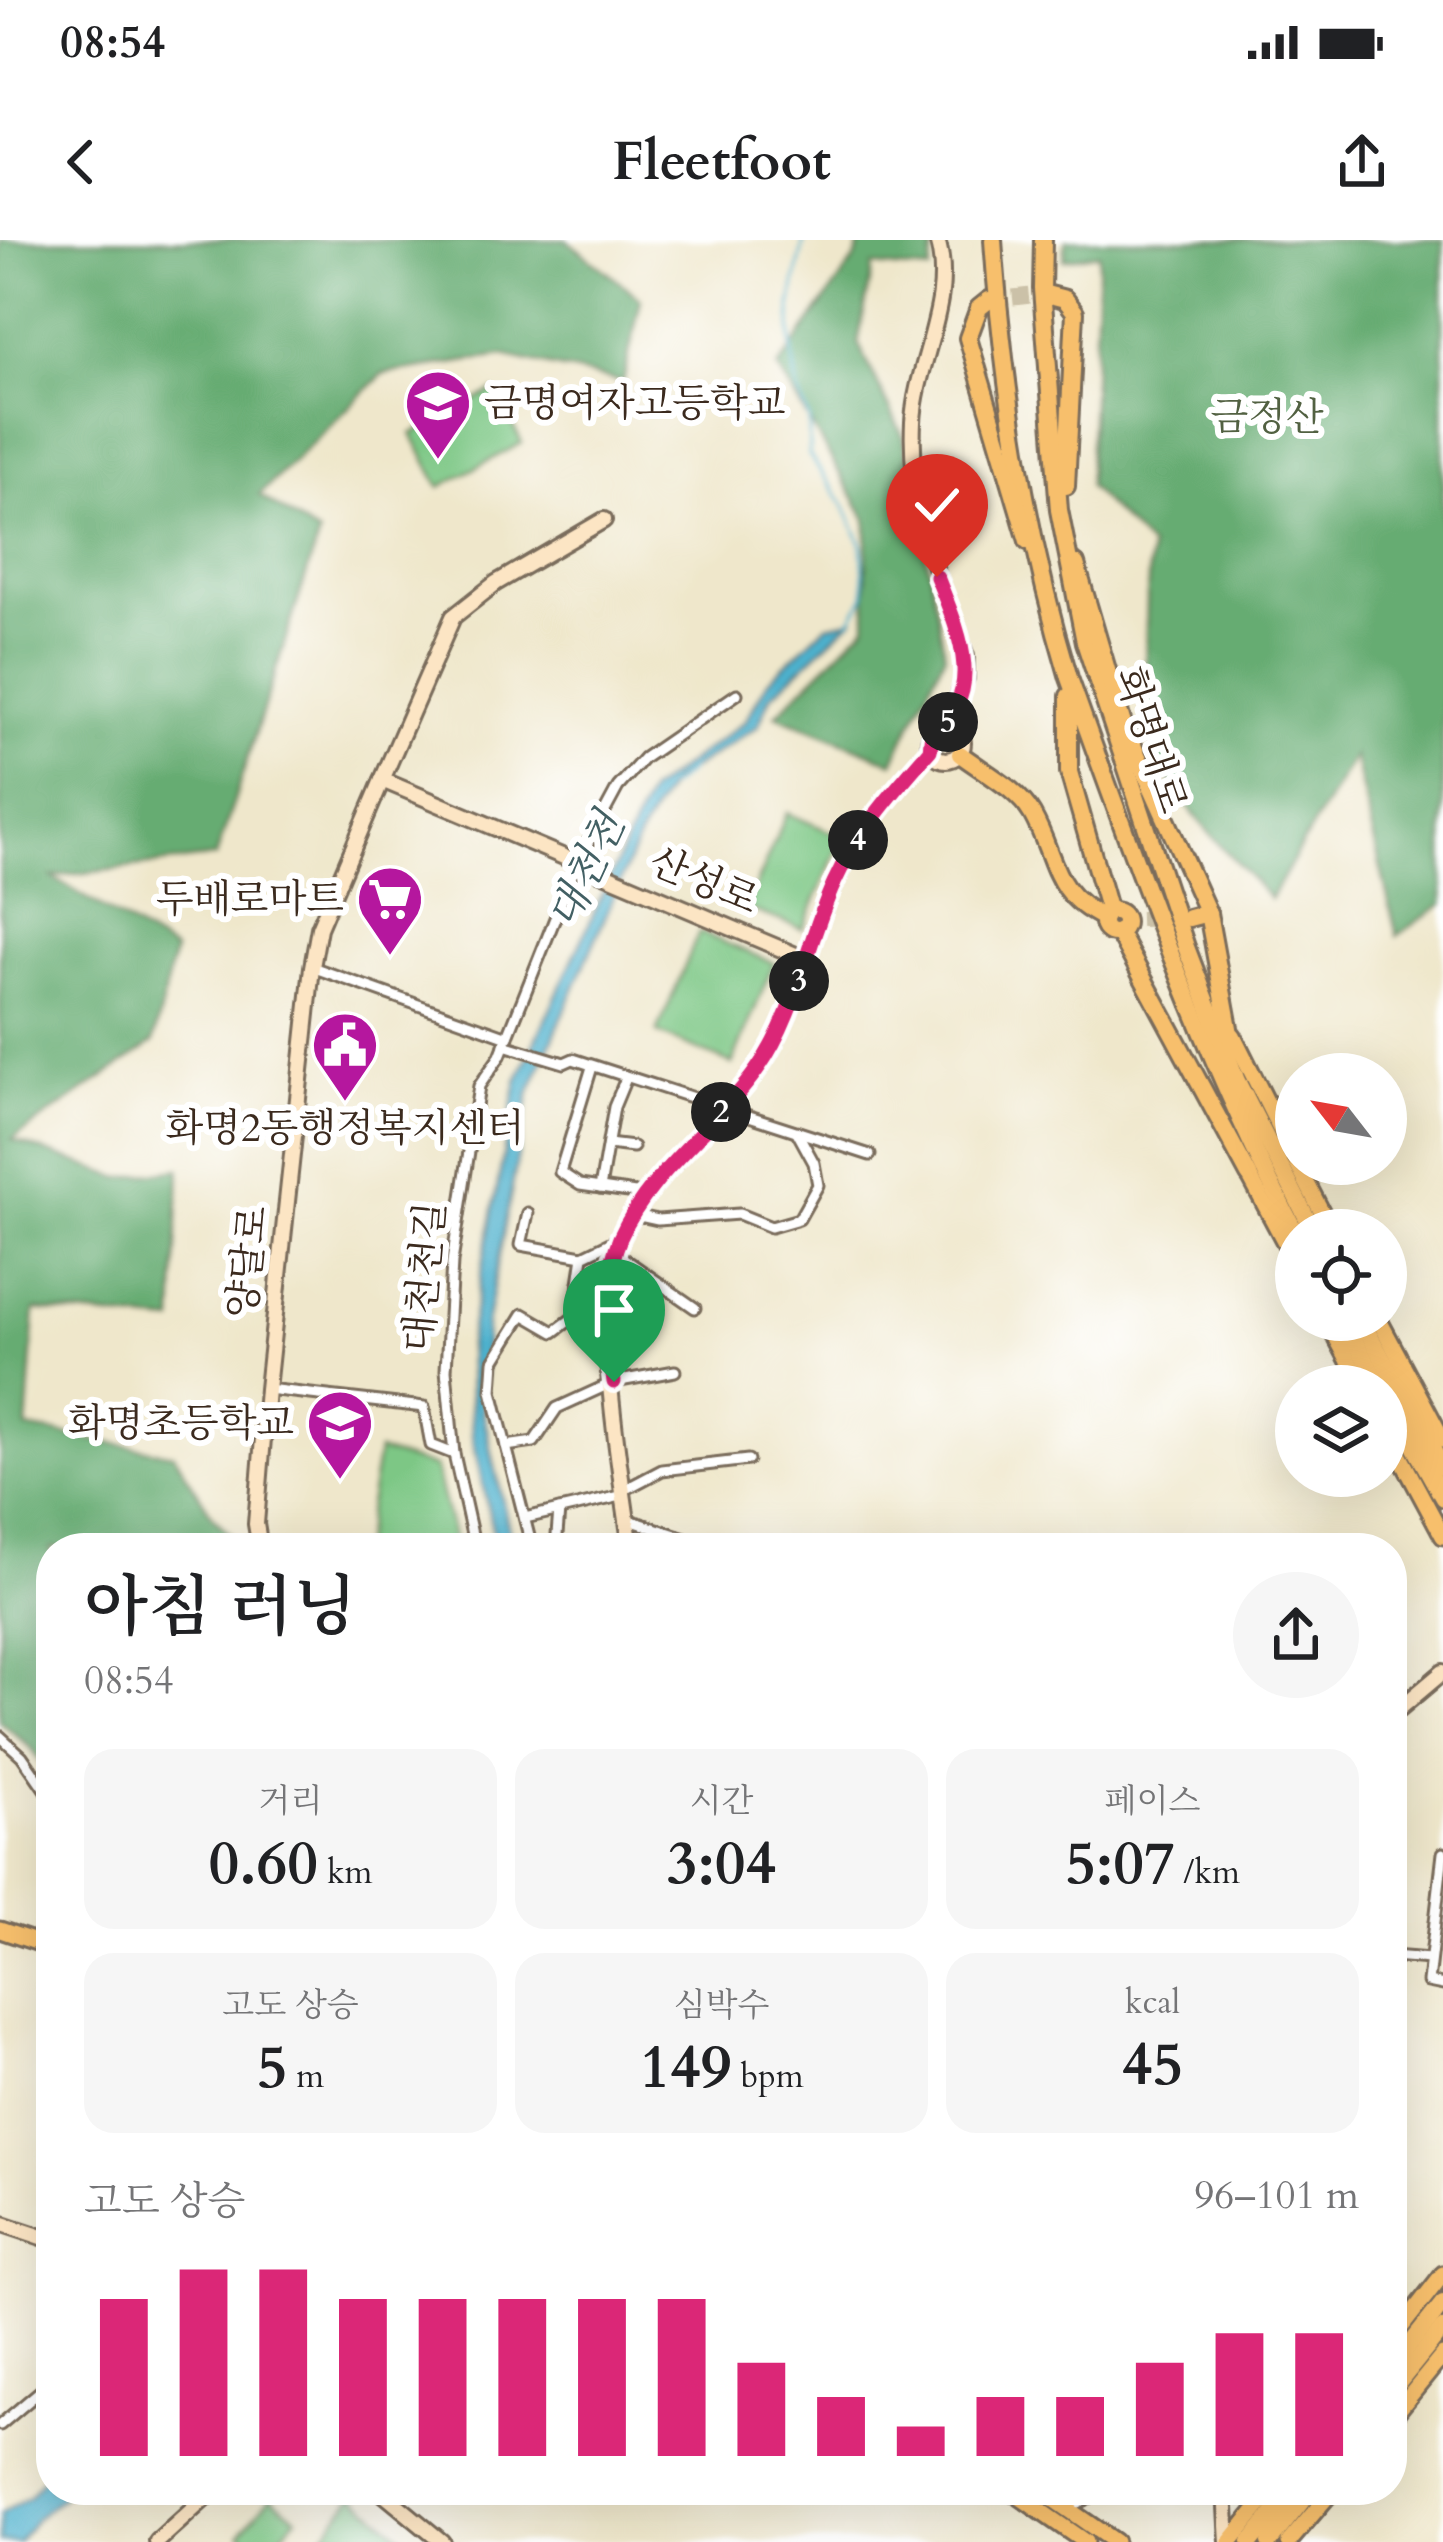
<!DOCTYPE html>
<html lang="ko">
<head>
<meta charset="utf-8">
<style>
  body { margin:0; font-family:Cardo,"Noto Serif KR",serif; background:#f6f6f6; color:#202124; height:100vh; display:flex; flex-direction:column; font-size:45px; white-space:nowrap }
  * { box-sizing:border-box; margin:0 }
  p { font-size:39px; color:#757577 }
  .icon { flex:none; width:66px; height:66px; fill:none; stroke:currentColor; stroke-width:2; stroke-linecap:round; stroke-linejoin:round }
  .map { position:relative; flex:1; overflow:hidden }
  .panel { position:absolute; left:36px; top:1293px; width:1371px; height:972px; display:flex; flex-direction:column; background:#fff; border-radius:48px; box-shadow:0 12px 48px #0002 }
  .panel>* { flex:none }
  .needle { width:78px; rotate:301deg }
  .buttons { position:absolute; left:1275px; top:813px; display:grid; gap:24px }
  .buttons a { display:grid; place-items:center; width:132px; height:132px; border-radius:50%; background:#fff; box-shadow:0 12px 48px #0002; font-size:60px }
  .pin { position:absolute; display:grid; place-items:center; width:102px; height:102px; color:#fff; margin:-123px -51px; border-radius:50% 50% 50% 0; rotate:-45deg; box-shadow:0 0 12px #0007 }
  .pin .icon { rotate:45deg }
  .km { position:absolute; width:60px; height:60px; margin:-30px; border-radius:50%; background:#222; color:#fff; font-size:33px; line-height:60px; text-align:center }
  .round { display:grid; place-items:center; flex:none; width:126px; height:126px; border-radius:63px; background:#f6f6f6 }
  .summary { display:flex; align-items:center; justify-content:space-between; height:204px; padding:0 48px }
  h1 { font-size:66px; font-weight:600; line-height:90px }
  .metrics { display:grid; grid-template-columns:repeat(3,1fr); gap:18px; height:204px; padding:12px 48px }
  .metrics div { display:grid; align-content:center; border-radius:30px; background:#f6f6f6; text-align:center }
  .metrics b { font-size:60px; font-weight:600 }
  .metrics small { font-size:33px; font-weight:400 }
  .metrics p { font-size:33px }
  .chart { height:336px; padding:24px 48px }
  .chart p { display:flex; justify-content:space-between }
  .chart svg { width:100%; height:216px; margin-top:12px; stroke:#db2777; stroke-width:6 }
  .status { display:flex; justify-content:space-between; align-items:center; height:84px; padding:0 60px; background:#fff; direction:ltr }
  .status svg { height:33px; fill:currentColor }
  header { display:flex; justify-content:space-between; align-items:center; height:156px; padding:0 48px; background:#fff; font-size:54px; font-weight:600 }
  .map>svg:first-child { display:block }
</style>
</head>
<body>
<div class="status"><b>08:54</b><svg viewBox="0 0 49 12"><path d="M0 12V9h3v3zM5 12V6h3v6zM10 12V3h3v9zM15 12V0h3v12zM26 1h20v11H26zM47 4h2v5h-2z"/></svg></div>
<header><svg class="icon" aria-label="back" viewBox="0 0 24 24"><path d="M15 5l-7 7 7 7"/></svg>Fleetfoot<svg class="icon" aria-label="share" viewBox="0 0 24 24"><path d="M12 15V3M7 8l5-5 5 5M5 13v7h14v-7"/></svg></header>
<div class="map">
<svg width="1443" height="2302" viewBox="0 0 1443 2302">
  <rect width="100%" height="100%" fill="#fff"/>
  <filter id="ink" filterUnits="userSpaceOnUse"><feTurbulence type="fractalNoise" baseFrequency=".00833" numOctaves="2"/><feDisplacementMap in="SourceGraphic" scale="24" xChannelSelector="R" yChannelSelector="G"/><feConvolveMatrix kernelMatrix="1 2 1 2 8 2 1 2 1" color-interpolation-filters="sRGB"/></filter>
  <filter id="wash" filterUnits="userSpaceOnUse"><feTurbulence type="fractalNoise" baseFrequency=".004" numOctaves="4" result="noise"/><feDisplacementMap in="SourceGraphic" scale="48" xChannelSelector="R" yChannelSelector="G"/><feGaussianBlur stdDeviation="2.7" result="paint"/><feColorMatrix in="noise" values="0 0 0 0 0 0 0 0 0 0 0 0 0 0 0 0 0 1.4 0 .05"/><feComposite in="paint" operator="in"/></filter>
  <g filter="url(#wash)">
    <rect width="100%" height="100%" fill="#efe7cb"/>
    <g fill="#7dc785" stroke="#5c7852" stroke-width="3">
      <path d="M494 151 522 203 440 247 412 194Z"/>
      <path d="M787 573 843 597 803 689 746 668Z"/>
      <path d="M699 692 774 723 732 824 657 793Z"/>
      <path d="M378 1211 435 1227 456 1308 362 1307Z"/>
      <path d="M354 2255 404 2298 401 2302H317Z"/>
      <path d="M271 2256 297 2277 275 2302H253L241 2292Z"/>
    </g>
    <g fill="#66ac72" stroke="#506b48" stroke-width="3">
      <path d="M0 0H567L641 59 623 142 503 116 383 134 259 255 319 295 216 617 52 637 174 711 153 803 12 900 121 938 180 929 174 1083 35 1070 27 1188 174 1214 213 1277 243 1308H51V1538L32 1509 0 1481Z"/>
      <path d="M861 0H934L930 31 873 26 858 103 904 198 945 414 893 522 776 475 866 385 867 280 778 128 856 17Z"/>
      <path d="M1066 0H1443V664L1397 696 1354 516 1270 659C1229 613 1181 570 1156 513 1139 474 1147 354 1150 308L1088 246 1099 13 1064 19Z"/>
    </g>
    <g fill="#4eb1cd" stroke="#446e76" stroke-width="3">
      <path d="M852 380 771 456 758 486 671 543 642 591 530 852 486 1085 483 1171 513 1308H496L472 1195 468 1103 517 841 649 552 745 481 768 441 827 385Z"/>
      <path d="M51 2229V2250H72L36 2278 18 2302H0V2274L29 2257Z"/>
    </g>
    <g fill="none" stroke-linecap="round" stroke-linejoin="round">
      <g stroke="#4eb1cd" stroke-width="3">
        <path d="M804 0 791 64V101L797 149 809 180V215L844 265 862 305 865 356 849 382"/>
        <path d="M670 547 690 531"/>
      </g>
    </g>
  </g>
  <g filter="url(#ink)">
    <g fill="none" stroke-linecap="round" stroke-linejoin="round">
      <g stroke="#cbc1a8" stroke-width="16" stroke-dasharray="16 8" stroke-linecap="butt">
        <path d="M989 60 1046 54"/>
        <path d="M1140 679 1170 678"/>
      </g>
      <g stroke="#7a6c5b" stroke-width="15">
        <g id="street">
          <path d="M312 727 508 797"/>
          <path d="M504 805 564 823 573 819 870 915"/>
          <path d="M592 827 560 932 580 945 649 955"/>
          <path d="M608 904 633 907"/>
          <path d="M600 948 614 867 626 838"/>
          <path d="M528 973 521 1005 583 1016"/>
          <path d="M635 975 658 980 739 974 771 987 799 979 818 945 814 923 797 892"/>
          <path d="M616 1013 695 1068"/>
          <path d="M574 1077 609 1088"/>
          <path d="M267 1149 424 1167 431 1205 454 1214"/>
          <path d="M506 1206 534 1202 557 1168 614 1142 675 1131"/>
          <path d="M624 1250 662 1230 748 1220"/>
          <path d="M525 1278 625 1255"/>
          <path d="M626 1279 716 1308"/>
          <path d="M475 1308 454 1214 446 1130 452 1022 479 846 500 816 577 623 618 547 644 518 737 454"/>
          <path d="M532 1308 492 1151 494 1121 523 1074 554 1092 574 1077 583 1016 620 998"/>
          <path d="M556 1308 559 1270"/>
          <path d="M0 1496 22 1516 51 1558"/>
          <path d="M1443 1613 1428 1742 1443 1745"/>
          <path d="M1392 1716 1430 1719"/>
          <path d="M0 2185 51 2142"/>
          <path d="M1067 2268 1105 2250"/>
        </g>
      </g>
      <g stroke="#7a6c5b" stroke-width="20">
        <g id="secondary">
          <path d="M937 0C956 59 916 122 913 182 909 265 938 340 966 416V438L946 486"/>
          <circle cx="946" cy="503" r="17"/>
          <path d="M382 540 453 377 496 343 604 280"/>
          <path d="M260 1308 256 1284 267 1149 312 727 319 688 382 540 805 719"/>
          <path d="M631 1308C621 1240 599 1099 609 1034 624 951 711 894 758 829 797 773 806 705 834 643 857 592 894 551 930 510"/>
          <path d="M1392 1475 1443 1432"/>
          <path d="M0 1983 51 2000"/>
          <path d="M379 2250 442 2302"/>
          <path d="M1225 2250 1228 2302"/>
          <path d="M157 2302 214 2250"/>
        </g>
      </g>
      <g stroke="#7a6c5b" stroke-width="21">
        <g id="primary">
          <path d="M1233 795 1296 921"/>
          <path d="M1297 924 1331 990"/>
          <path d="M1249 935 1296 1023"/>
          <path d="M1327 1080 1362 1146"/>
          <path d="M1379 1080 1443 1200"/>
          <path d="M1386 1190 1443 1296"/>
          <path d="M0 1690 51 1707"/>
          <path d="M1392 2099 1443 2034"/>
          <path d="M1392 2178 1443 2115"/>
          <path d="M1010 2250 1085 2302"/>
          <path d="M1040 2250 1115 2302"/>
          <path d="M1230 2302 1272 2250"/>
          <path d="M1289 2302 1333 2250"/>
        </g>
      </g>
      <g stroke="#7a6c5b" stroke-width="22">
        <g id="highway">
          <path d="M993 0C1003 146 1027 298 1069 438 1137 627 1202 814 1296 993"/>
          <path d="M1043 0 1042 49 1059 270 1085 402 1186 707 1237 841 1313 990"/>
          <path d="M1046 54 1065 59 1075 72 1066 246"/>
          <path d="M989 60 979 68 968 98 1028 301"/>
          <path d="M1076 324 1122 481 1208 673 1233 810"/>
          <path d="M1069 456V532L1109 672"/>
          <path d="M960 514C982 531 1018 549 1032 574 1057 618 1050 652 1104 678"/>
          <circle cx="1114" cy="682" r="11"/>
          <path d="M1189 678 1208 673"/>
          <path d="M1118 692 1249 935"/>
          <path d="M1343 1080 1380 1146"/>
          <path d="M1361 1080 1443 1228"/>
          <path d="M1386 1156 1443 1258"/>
          <path d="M1392 2127 1443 2063"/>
          <path d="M1392 2151 1443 2088"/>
          <path d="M1250 2302 1292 2250"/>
          <path d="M1269 2302 1311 2250"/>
        </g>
      </g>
      <use href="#street" stroke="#fff" stroke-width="9"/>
      <use href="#secondary" stroke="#fce5c4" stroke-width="14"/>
      <use href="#primary" stroke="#f7bf6c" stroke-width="15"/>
      <use href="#highway" stroke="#f7bf6c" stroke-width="16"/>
    </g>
  </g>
  <g fill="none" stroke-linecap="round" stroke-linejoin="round" filter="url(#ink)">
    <g stroke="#fff" stroke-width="24">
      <path id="route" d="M614 1142C608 1095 601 1043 620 998 649 932 718 886 758 828 797 772 806 704 834 643 857 592 894 551 930 510L932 493C988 453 958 390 937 337"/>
    </g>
    <use href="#route" stroke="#db2777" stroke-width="15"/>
  </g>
  <defs>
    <g id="school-pin" transform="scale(3.45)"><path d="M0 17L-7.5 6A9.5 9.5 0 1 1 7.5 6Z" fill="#b5179e" stroke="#fff"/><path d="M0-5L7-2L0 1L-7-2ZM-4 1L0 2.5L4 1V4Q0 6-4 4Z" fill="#fff"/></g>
    <g id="supermarket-pin" transform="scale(3.45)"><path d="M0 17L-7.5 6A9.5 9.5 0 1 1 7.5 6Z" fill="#b5179e" stroke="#fff"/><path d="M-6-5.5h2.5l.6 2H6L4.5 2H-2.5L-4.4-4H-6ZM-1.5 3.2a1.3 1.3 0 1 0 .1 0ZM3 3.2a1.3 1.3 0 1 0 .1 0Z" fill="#fff"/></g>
    <g id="civic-pin" transform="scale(3.45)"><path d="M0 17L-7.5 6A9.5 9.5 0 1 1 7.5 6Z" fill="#b5179e" stroke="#fff"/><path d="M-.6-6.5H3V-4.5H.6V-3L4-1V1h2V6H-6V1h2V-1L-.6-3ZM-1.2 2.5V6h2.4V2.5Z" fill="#fff"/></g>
  </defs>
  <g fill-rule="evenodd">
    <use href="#school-pin" x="438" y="163"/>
    <use href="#supermarket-pin" x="390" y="659"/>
    <use href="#civic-pin" x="345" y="805"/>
    <use href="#school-pin" x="340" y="1183"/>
  </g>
  <g text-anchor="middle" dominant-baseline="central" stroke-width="12" stroke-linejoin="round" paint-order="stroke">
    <g font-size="39" fill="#3b2a1e" stroke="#fff" text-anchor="end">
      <text x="484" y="163" text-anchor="start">금명여자고등학교</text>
      <text x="344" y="659">두배로마트</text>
      <text x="345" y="888" text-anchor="middle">화명2동행정복지센터</text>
      <text x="294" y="1183">화명초등학교</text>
    </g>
    <g font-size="39" fill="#526142" stroke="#fff">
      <text x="1267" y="177">금정산</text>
    </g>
    <g font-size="39" fill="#3b2a1e" stroke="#fff">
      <text transform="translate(1151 500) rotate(72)">화명대로</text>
      <text transform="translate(704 641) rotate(23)">산성로</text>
      <text transform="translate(248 1022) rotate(-84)">양달로</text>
      <text transform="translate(425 1037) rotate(-85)">대천천길</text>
    </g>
    <g font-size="42" font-style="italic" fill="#436064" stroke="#fff">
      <text transform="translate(587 631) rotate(-65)">대천천</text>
    </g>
  </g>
</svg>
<div class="buttons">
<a><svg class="needle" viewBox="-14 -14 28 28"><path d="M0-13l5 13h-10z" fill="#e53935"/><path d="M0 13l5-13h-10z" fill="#757577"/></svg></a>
<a><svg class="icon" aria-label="locate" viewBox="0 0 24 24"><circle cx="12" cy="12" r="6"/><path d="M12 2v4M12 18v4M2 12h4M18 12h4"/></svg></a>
<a><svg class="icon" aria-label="layers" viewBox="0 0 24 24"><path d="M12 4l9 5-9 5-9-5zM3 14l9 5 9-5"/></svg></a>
</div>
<div class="pin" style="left:614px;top:1142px;background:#1e9e55"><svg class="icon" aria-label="arrive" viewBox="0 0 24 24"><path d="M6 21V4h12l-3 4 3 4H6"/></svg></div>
<div class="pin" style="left:937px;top:337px;background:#d93025"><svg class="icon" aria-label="check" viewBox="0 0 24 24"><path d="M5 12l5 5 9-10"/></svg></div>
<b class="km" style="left:721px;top:872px">2</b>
<b class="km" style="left:799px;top:741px">3</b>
<b class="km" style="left:858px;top:600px">4</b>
<b class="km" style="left:948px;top:482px">5</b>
<section class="panel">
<div class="summary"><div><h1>아침 러닝</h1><p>08:54</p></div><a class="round"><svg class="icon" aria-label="share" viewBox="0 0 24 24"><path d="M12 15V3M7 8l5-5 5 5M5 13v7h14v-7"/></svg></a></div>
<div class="metrics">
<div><p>거리</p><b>0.60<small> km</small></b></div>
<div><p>시간</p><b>3:04</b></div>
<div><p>페이스</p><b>5:07<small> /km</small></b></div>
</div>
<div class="metrics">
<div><p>고도 상승</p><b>5<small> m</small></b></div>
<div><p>심박수</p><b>149<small> bpm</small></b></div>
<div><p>kcal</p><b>45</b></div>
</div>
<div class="chart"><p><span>고도 상승</span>96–101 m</p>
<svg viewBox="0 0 160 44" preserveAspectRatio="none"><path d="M5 44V12M15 44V6M25 44V6M35 44V12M45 44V12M55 44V12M65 44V12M75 44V12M85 44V25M95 44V32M105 44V38M115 44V32M125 44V32M135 44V25M145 44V19M155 44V19"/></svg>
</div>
</section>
</div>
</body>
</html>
